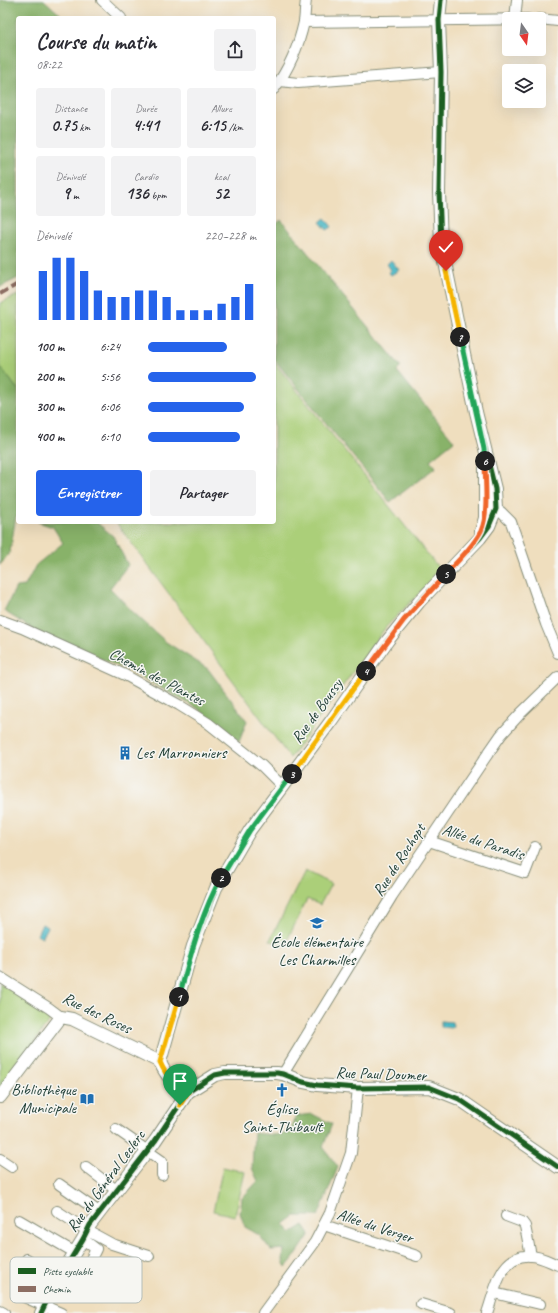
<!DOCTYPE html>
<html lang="fr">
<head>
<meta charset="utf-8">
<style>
  body { margin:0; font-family:Caveat,sans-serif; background:#f2f2f3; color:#2b2b33; height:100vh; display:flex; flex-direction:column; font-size:15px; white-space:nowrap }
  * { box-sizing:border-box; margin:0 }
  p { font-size:13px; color:#7c7c81 }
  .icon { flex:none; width:22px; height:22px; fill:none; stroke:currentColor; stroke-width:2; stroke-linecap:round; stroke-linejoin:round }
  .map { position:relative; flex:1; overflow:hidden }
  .details { position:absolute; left:16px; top:16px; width:260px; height:508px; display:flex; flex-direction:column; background:#fff; border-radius:4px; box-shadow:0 4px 16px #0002 }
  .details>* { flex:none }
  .needle { width:26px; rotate:166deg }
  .controls { position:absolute; left:502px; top:12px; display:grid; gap:8px }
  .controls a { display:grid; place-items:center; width:44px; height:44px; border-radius:4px; background:#fff; box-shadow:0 4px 16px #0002; font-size:20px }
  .pin { position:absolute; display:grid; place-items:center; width:34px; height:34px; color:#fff; margin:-41px -17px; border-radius:50% 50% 50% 0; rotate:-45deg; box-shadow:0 0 4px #0007 }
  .pin .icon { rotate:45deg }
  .km { position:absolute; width:20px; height:20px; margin:-10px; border-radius:50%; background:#222; color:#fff; font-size:11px; line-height:20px; text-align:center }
  .round { display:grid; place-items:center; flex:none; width:42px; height:42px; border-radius:4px; background:#f2f2f3 }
  .summary { display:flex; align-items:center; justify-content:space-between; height:68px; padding:0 20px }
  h1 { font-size:22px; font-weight:600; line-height:30px }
  .metrics { display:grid; grid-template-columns:repeat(3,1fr); gap:6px; height:68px; padding:4px 20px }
  .metrics div { display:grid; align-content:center; border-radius:4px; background:#f2f2f3; text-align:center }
  .metrics b { font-size:17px; font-weight:600 }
  .metrics small { font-size:11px; font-weight:400 }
  .metrics p { font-size:11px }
  .chart { height:112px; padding:8px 20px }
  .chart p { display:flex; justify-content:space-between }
  .chart svg { width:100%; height:72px; margin-top:4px; stroke:#2563eb; stroke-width:6 }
  .button { display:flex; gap:8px; margin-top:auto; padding:8px 20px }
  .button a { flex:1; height:46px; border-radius:4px; background:#2563eb; color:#fff; font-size:16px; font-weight:600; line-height:46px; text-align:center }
  .button a+a { background:#f2f2f3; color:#2b2b33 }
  ul { padding:0 20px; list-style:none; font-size:13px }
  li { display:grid; grid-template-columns:64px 48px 1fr; align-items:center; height:30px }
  li i { height:10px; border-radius:5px; background:#2563eb }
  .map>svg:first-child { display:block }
</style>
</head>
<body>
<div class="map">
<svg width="558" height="1313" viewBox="0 0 558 1313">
  <rect width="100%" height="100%" fill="#f6f6f2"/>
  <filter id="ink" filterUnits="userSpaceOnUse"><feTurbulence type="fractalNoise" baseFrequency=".025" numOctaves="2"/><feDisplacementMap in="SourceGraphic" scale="8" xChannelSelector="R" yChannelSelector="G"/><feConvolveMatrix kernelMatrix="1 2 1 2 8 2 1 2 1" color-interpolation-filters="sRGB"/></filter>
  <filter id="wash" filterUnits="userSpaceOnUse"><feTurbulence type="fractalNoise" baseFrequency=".012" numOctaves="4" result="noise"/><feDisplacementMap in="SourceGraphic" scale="16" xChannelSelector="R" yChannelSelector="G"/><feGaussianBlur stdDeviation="0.9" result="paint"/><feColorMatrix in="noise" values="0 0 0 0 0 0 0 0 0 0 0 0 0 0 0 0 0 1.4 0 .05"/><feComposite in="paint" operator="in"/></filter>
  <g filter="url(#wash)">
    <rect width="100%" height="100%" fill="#efdebe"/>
    <g fill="#abcf79" stroke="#658656">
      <path d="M18 295V390L0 366V303Z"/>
      <path d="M274 362 441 571 386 627 290 758 116 522H274Z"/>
      <path d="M305 871 331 884 320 905 307 899 284 947 270 940Z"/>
      <path d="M0 983 50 1014V1020L0 1089Z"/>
      <path d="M223 1167 245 1172 235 1216 213 1211Z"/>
    </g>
    <g fill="#88b269" stroke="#54784e">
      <path d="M0 0H44L64 18H18V278L0 287Z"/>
      <path d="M281 220 401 367 397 371 454 441 430 460 436 467 390 502 274 359V226Z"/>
      <path d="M0 366 18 390V516H16L10 552 0 565Z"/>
      <path d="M38 522H96L113 536 128 565 110 588 134 613 166 642 208 669 247 721 239 742 197 708 132 672 39 633 4 611 16 587 25 586 36 565 63 543 53 527Z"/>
      <path d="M312 1114 332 1124 323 1147 338 1167 318 1216H295L284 1224 291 1233 304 1225 310 1234 293 1259 286 1267 283 1261 284 1249 271 1250 259 1235 245 1227 240 1213 242 1198 258 1181 252 1168 254 1133 273 1135 290 1133 296 1116Z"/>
    </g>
    <g fill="#4ab7c5" stroke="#347a7c">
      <path d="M325 218 332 227 327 230 320 222Z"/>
      <path d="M391 260 399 270 391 275 388 272 391 270 387 264Z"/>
      <path d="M42 924 48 927 42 938 37 935Z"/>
      <path d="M441 1021 452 1022 453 1026 451 1028 441 1027Z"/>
    </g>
  </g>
  <g filter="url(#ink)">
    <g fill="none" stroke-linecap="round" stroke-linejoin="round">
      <g stroke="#878e79" stroke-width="12">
        <g id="minor">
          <path d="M102 0 121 18"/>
          <path d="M515 19 517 0"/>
          <path d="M539 19 558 21"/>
          <path d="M304 22 528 19"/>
          <path d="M280 81 298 83 441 72"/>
          <path d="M274 89C288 70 299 45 304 22 305 15 305 7 306 0"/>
          <path d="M489 508 501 512 511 522 546 624 558 653"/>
          <path d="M0 620 22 628 125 675 179 705 208 723 262 766 283 787"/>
          <path d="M429 841 525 873 535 847"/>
          <path d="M0 977 49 1008 61 1017"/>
          <path d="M283 1074 392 896 485 758 501 735 521 713 558 677"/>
          <path d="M116 1129 162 1161V1175"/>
          <path d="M0 1159 12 1167"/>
          <path d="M86 1167 116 1190"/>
          <path d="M59 1184 99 1212"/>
          <path d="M57 1211 88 1231 112 1244 149 1256"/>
          <path d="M506 1216 522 1222 525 1226 531 1256"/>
          <path d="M19 1220 74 1252"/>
          <path d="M324 1225 417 1256"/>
          <path d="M83 1239 96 1249 89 1263"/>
          <path d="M27 1259 40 1268 36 1277 53 1288"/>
          <path d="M494 1293 540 1304"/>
          <path d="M24 1297 61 1313"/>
          <path d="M421 1304 451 1313"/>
          <path d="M0 1311 4 1313"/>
          <path d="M263 1313 315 1242 330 1213 351 1153 358 1088"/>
          <path d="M487 1313C495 1291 500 1253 531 1256 540 1256 550 1262 558 1265"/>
        </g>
      </g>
      <g stroke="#878e79" stroke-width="14">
        <g id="tertiary">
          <path d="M481 531 485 518V468"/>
          <path d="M160 1062 193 946 216 888 250 830 331 721 388 640 419 602 480 538 489 526 496 509 495 489 476 412 441 243 439 192 441 72 439 20 441 0"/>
          <path d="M160 1062C166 1076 174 1086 188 1092"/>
          <path d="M0 1097 61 1017 72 1019 160 1062"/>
          <path d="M41 1313 53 1288 83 1239 90 1225 155 1141 188 1092 215 1075 225 1073H277L283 1074 303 1082 317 1085 358 1088 429 1087 459 1099 558 1167"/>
        </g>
      </g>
      <use href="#minor" stroke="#fff" stroke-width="10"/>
      <use href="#tertiary" stroke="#fff" stroke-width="12"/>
      <path stroke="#8d6e63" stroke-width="4" stroke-dasharray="8 4" stroke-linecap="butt" d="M0 294 18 284"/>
      <g stroke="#f6f6f2" stroke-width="8">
        <g id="cycleway">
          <path d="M160 1062 193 946 216 888 250 830 331 721 388 640 419 602 480 538 489 526 496 509 495 489 476 412 441 243 439 192 441 72 439 20 441 0"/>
          <path d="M41 1313 53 1288 83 1239 90 1225 155 1141 188 1092 215 1075 225 1073H277L283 1074 303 1082 317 1085 358 1088 429 1087 459 1099 558 1167"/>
        </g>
      </g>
      <use href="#cycleway" stroke="#1b5e20" stroke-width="5"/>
    </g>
  </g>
  <g fill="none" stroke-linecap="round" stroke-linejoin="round" filter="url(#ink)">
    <g stroke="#fff" stroke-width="8">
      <path id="split-1" d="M179 997 160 1062C166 1076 174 1086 188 1092L180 1105"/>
    </g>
    <g stroke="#fff" stroke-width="8">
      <path id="split-2" d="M179 997C190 958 201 913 221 878"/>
    </g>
    <g stroke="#fff" stroke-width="8">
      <path id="split-3" d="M221 878 250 830 292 774"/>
    </g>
    <g stroke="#fff" stroke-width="8">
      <path id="split-4" d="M292 774 366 671"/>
    </g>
    <g stroke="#fff" stroke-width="8">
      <path id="split-5" d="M366 671 404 620 446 574"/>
    </g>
    <g stroke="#fff" stroke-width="8">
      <path id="split-6" d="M446 574C458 560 473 547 481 531 489 514 485 480 485 461"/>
    </g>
    <g stroke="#fff" stroke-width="8">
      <path id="split-7" d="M460 337 484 449 485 461"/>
    </g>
    <g stroke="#fff" stroke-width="8">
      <path id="split-8" d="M446 271 460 337"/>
    </g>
    <use href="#split-1" stroke="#f5b400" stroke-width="5"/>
    <use href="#split-2" stroke="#22a559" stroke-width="5"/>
    <use href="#split-3" stroke="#22a559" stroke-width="5"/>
    <use href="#split-4" stroke="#f5b400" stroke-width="5"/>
    <use href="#split-5" stroke="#f0652b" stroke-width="5"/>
    <use href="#split-6" stroke="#f0652b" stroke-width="5"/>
    <use href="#split-7" stroke="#22a559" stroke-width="5"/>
    <use href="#split-8" stroke="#f5b400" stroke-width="5"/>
  </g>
  <defs>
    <g id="building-bare" transform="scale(1.08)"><path d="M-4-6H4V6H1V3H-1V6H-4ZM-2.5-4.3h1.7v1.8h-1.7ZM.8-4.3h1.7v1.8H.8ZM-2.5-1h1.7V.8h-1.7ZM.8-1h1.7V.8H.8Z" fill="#1f6fb2" stroke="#f6f6f2" stroke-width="2.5" paint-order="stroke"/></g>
    <g id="school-bare" transform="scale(1.08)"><path d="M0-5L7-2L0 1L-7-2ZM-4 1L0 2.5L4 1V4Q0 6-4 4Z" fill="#1f6fb2" stroke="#f6f6f2" stroke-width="2.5" paint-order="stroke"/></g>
    <g id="church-bare" transform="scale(1.08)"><path d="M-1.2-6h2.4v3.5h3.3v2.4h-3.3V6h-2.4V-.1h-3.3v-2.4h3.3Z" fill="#1f6fb2" stroke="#f6f6f2" stroke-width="2.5" paint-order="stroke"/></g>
    <g id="library-bare" transform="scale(1.08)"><path d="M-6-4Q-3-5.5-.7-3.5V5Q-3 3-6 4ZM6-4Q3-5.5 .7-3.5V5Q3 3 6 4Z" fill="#1f6fb2" stroke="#f6f6f2" stroke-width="2.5" paint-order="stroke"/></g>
  </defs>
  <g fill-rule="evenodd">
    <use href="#building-bare" x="125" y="753"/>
    <use href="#school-bare" x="317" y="923"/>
    <use href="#church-bare" x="282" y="1090"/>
    <use href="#library-bare" x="87" y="1099"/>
  </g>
  <g text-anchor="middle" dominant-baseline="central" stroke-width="3" stroke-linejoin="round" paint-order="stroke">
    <g font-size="16" fill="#1f3d34" stroke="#f6f6f2">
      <text transform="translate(157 677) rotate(28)">Chemin des Plantes</text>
      <text transform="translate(317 711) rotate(-54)">Rue de Boussy</text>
      <text transform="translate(483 842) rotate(18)">Allée du Paradis</text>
      <text transform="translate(399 860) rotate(-57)">Rue de Rochopt</text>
      <text transform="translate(97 1013) rotate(26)">Rue des Roses</text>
      <text transform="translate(381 1074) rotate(2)">Rue Paul Doumer</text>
      <text transform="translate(106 1181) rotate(-54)">Rue du Général Leclerc</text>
      <text transform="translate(375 1226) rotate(18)">Allée du Verger</text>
    </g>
    <g font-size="16" fill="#1f3d34" stroke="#f6f6f2">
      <text x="136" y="753" text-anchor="start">Les Marronniers</text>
      <text x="317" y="942">École élémentaire<tspan x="317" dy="18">Les Charmilles</tspan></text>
      <text x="76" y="1090" text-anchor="end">Bibliothèque<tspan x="76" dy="18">Municipale</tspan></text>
      <text x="282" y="1109">Église<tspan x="282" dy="18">Saint-Thibault</tspan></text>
    </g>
  </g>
  <rect x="10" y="1257" width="132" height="46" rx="6" fill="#f6f6f2" stroke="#b6beb9" stroke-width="1"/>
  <rect x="18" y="1268" width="18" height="6" fill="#1b5e20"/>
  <rect x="18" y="1286" width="18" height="6" fill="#8d6e63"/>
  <g font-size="11" fill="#1f3d34">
    <text x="43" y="1275">Piste cyclable</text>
    <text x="43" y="1293">Chemin</text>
  </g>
</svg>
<div class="controls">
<a><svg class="needle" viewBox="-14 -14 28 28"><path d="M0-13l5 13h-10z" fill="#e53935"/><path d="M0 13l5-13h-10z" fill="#7c7c81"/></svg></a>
<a><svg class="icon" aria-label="layers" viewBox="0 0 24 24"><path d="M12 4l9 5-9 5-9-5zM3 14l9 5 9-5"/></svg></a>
</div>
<div class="pin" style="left:180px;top:1105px;background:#1e9e55"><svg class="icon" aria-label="arrive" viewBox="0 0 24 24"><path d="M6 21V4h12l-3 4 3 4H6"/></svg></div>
<div class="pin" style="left:446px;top:271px;background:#d93025"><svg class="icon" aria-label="check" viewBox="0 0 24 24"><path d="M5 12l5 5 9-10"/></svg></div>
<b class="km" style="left:179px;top:997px">1</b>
<b class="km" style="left:221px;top:878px">2</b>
<b class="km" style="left:292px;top:774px">3</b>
<b class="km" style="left:366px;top:671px">4</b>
<b class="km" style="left:446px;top:574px">5</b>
<b class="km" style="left:485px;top:461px">6</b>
<b class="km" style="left:460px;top:337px">7</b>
<section class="details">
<div class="summary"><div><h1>Course du matin</h1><p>08:22</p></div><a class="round"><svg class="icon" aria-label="share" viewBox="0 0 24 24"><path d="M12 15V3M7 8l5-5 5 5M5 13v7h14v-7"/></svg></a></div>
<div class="metrics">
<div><p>Distance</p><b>0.75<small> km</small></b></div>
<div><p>Durée</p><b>4:41</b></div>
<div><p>Allure</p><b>6:15<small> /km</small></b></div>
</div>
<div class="metrics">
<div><p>Dénivelé</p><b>9<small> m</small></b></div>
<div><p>Cardio</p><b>136<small> bpm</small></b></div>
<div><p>kcal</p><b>52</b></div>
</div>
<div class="chart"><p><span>Dénivelé</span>220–228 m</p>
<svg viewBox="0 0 160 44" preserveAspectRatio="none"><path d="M5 44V14M15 44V6M25 44V6M35 44V14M45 44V26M55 44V30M65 44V30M75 44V26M85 44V26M95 44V30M105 44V38M115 44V38M125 44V38M135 44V34M145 44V30M155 44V22"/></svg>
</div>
<ul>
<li><b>100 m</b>6:24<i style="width:73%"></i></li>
<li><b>200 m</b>5:56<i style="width:100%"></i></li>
<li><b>300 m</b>6:06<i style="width:89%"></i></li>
<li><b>400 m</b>6:10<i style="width:85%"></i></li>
</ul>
<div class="button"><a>Enregistrer</a><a>Partager</a></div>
</section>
</div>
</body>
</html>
